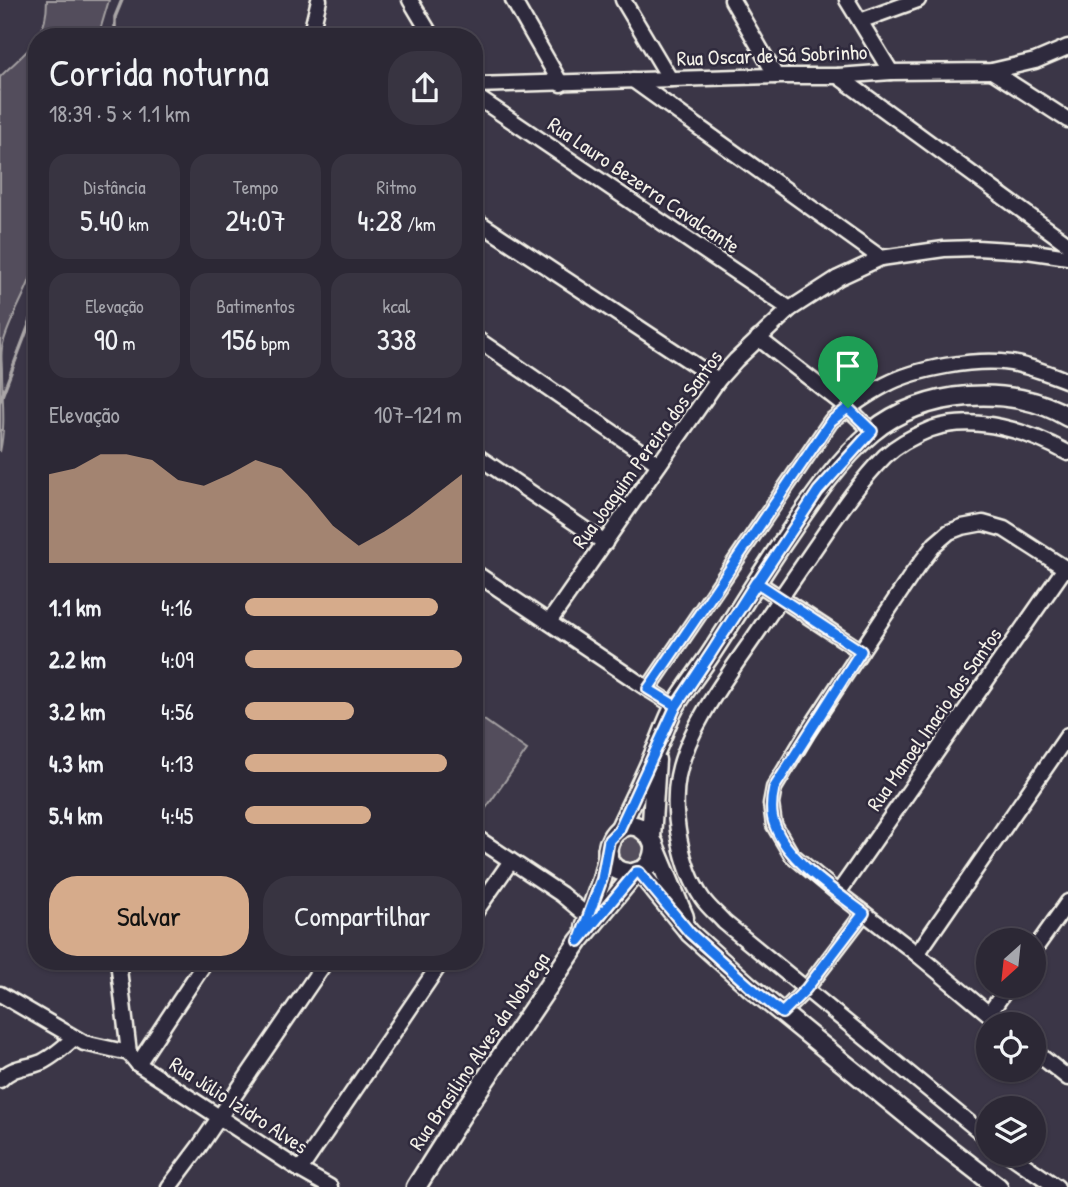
<!DOCTYPE html>
<html lang="pt">
<head>
<meta charset="utf-8">
<style>
  body { margin:0; font-family:"Patrick Hand",sans-serif; background:#383441; color:#f1f3f6; height:100vh; display:flex; flex-direction:column; font-size:26px; white-space:nowrap }
  * { box-sizing:border-box; margin:0 }
  p { font-size:23px; color:#a6a6ad }
  .icon { flex:none; width:38px; height:38px; fill:none; stroke:currentColor; stroke-width:2; stroke-linecap:round; stroke-linejoin:round }
  .map { position:relative; flex:1; overflow:hidden }
  .side { position:absolute; left:28px; top:28px; width:455px; height:942px; display:flex; flex-direction:column; background:#2c2835; border-radius:28px; box-shadow:0 2px 5px #0004,0 0 0 2px #484450 }
  .side>* { flex:none }
  .needle { width:46px; rotate:207deg }
  .buttons { position:absolute; left:976px; top:928px; display:grid; gap:14px }
  .buttons a { display:grid; place-items:center; width:70px; height:70px; border-radius:50%; background:#2c2835; box-shadow:0 2px 5px #0004,0 0 0 2px #484450; font-size:35px }
  .pin { position:absolute; display:grid; place-items:center; width:60px; height:60px; color:#fff; margin:-72px -30px; border-radius:50% 50% 50% 0; rotate:-45deg; box-shadow:0 0 7px #0007 }
  .pin .icon { rotate:45deg }
  .round { display:grid; place-items:center; flex:none; width:74px; height:74px; border-radius:28px; background:#383441 }
  .overview { display:flex; align-items:center; justify-content:space-between; height:119px; padding:0 21px }
  h1 { font-size:38px; font-weight:600; line-height:52px }
  .metrics { display:grid; grid-template-columns:repeat(3,1fr); gap:10px; height:119px; padding:7px 21px }
  .metrics div { display:grid; align-content:center; border-radius:18px; background:#383441; text-align:center }
  .metrics b { font-size:30px; font-weight:600 }
  .metrics small { font-size:19px; font-weight:400 }
  .metrics p { font-size:19px }
  .chart { height:196px; padding:14px 21px }
  .chart p { display:flex; justify-content:space-between }
  .chart svg { width:100%; height:126px; margin-top:7px; fill:#d6ab8b; opacity:.7 }
  .primary-button { display:flex; gap:14px; margin-top:auto; padding:14px 21px }
  .primary-button a { flex:1; height:80px; border-radius:28px; background:#d6ab8b; color:#111; font-size:28px; font-weight:600; line-height:80px; text-align:center }
  .primary-button a+a { background:#383441; color:#f1f3f6 }
  ul { padding:0 21px; list-style:none; font-size:23px }
  li { display:grid; grid-template-columns:112px 84px 1fr; align-items:center; height:52px }
  li i { height:18px; border-radius:9px; background:#d6ab8b }
  .map>svg:first-child { display:block }
</style>
</head>
<body>
<div class="map">
<svg width="1068" height="1187" viewBox="0 0 1068 1187">
  <rect width="100%" height="100%" fill="#3b3647"/>
  <filter id="ink" filterUnits="userSpaceOnUse"><feTurbulence type="fractalNoise" baseFrequency=".0143" numOctaves="2"/><feDisplacementMap in="SourceGraphic" scale="14" xChannelSelector="R" yChannelSelector="G"/><feConvolveMatrix kernelMatrix="1 2 1 2 8 2 1 2 1" color-interpolation-filters="sRGB"/></filter>
  <g filter="url(#ink)">
    <g fill="#534e5c" stroke="#a4a0a2" stroke-width="2">
      <path d="M47 0H109L98 37H38C45 26 47 13 47 0Z"/>
      <path d="M37 39V167C24 194 39 223 37 252 34 284 11 313 3 344 0 352 2 362 2 371 2 398 6 425 0 452V77C12 64 27 54 37 39Z"/>
      <path d="M474 713 527 750 481 815 474 810Z"/>
      <circle cx="631" cy="850" r="14"/>
    </g>
    <g fill="none" stroke-linecap="round" stroke-linejoin="round">
      <g stroke="#aaa6a7" stroke-width="3.5">
        <path d="M115 37V17L122 0"/>
        <path d="M0 401 37 304"/>
      </g>
      <g stroke="#f4f1e8" stroke-width="19">
        <g id="minor">
          <path d="M410 0 432 37"/>
          <path d="M513 0 561 84"/>
          <path d="M623 0 670 79"/>
          <path d="M732 0 776 76"/>
          <path d="M847 0 891 72"/>
          <path d="M860 21 918 0"/>
          <path d="M310 37 319 0"/>
          <path d="M992 71 1068 120"/>
          <path d="M838 76 1068 244"/>
          <path d="M633 80 881 258"/>
          <path d="M474 85 776 76H838L891 72 992 71 1035 61 1068 47"/>
          <path d="M474 95 790 309"/>
          <path d="M474 219 718 380"/>
          <path d="M474 337 659 464"/>
          <path d="M758 338 848 408 872 431"/>
          <path d="M474 454 605 543"/>
          <path d="M474 572 648 689"/>
          <path d="M756 582 861 651"/>
          <path d="M549 622 718 380 736 360 790 309 838 278 881 258 944 249 977 248 1027 251 1068 257"/>
          <path d="M675 706 648 689 831 421C848 408 866 395 885 385 917 368 975 358 1011 363 1031 366 1050 374 1068 381"/>
          <path d="M474 836 561 894 585 914 590 926"/>
          <path d="M838 893 1065 568"/>
          <path d="M474 914 511 861"/>
          <path d="M1034 950 1068 902"/>
          <path d="M917 954 1068 735"/>
          <path d="M118 961 129 1053"/>
          <path d="M0 994 84 1043 129 1053"/>
          <path d="M782 1013 806 989 864 913"/>
          <path d="M989 1014 1009 985"/>
          <path d="M1001 1024 917 954 838 893 791 854 774 825 771 804 774 788 807 733 861 651 913 573 935 544 949 532 962 527 983 523 1004 529 1068 570"/>
          <path d="M1034 1051 1068 1078"/>
          <path d="M129 1053 138 1064 300 1170 330 1187"/>
          <path d="M138 1064 206 961"/>
          <path d="M0 1080C14 1065 25 1069 42 1062 54 1056 64 1047 74 1038"/>
          <path d="M989 1139 724 922C717 914 708 907 702 898 681 867 671 813 678 776 688 724 734 668 763 624 783 594 803 565 823 536 842 508 861 480 885 456 897 445 916 435 931 429 976 414 1028 431 1068 453"/>
          <path d="M1007 1153 1057 1187"/>
          <path d="M300 1170 442 961"/>
          <path d="M169 1187 199 1147 326 961"/>
        </g>
      </g>
      <g stroke="#f4f1e8" stroke-width="23">
        <g id="major">
          <path d="M619 830C631 804 644 778 655 752 662 738 666 723 674 708 684 690 698 673 710 655 733 620 755 584 779 548 806 509 835 463 872 432 922 390 1012 383 1068 417"/>
          <path d="M651 838 656 760"/>
          <path d="M654 844C655 860 646 875 628 873 584 867 620 798 651 838L684 917"/>
          <path d="M639 871 690 933 749 986 945 1146 998 1187"/>
          <path d="M585 927 602 879 608 854"/>
          <path d="M416 1187 466 1108 579 941 636 872"/>
        </g>
      </g>
      <use href="#minor" stroke="#2f2a3d" stroke-width="14"/>
      <use href="#major" stroke="#2f2a3d" stroke-width="18"/>
    </g>
  </g>
  <g fill="none" stroke-linecap="round" stroke-linejoin="round" filter="url(#ink)">
    <g stroke="#fff" stroke-width="14">
      <path id="route" d="M848 408 872 431 818 491 676 706 619 830 609 840 602 879 579 941 636 872H639L690 933 749 986 782 1013 806 989 864 913C836 892 787 860 775 826 770 814 771 801 774 788L861 651 756 582 708 658 676 706 648 689 831 421 848 408"/>
    </g>
    <use href="#route" stroke="#1a73e8" stroke-width="9"/>
  </g>
  <g text-anchor="middle" dominant-baseline="central" stroke-width="5" stroke-linejoin="round" paint-order="stroke">
    <g font-size="21" fill="#f4f1e8" stroke="#2f2a3d">
      <text transform="translate(772 55) rotate(-2)">Rua Oscar de Sá Sobrinho</text>
      <text transform="translate(644 185) rotate(34)">Rua Lauro Bezerra Cavalcante</text>
      <text transform="translate(647 449) rotate(-54)">Rua Joaquim Pereira dos Santos</text>
      <text transform="translate(934 719) rotate(-55)">Rua Manoel Inacio dos Santos</text>
      <text transform="translate(479 1051) rotate(-56)">Rua Brasilino Alves da Nobrega</text>
      <text transform="translate(239 1105) rotate(33)">Rua Júlio Izidro Alves</text>
    </g>
  </g>
</svg>
<div class="buttons">
<a><svg class="needle" viewBox="-14 -14 28 28"><path d="M0-13l5 13h-10z" fill="#e53935"/><path d="M0 13l5-13h-10z" fill="#a6a6ad"/></svg></a>
<a><svg class="icon" aria-label="locate" viewBox="0 0 24 24"><circle cx="12" cy="12" r="6"/><path d="M12 2v4M12 18v4M2 12h4M18 12h4"/></svg></a>
<a><svg class="icon" aria-label="layers" viewBox="0 0 24 24"><path d="M12 4l9 5-9 5-9-5zM3 14l9 5 9-5"/></svg></a>
</div>
<div class="pin" style="left:848px;top:408px;background:#1e9e55"><svg class="icon" aria-label="arrive" viewBox="0 0 24 24"><path d="M6 21V4h12l-3 4 3 4H6"/></svg></div>
<section class="side">
<div class="overview"><div><h1>Corrida noturna</h1><p>18:39 · 5 × 1.1 km</p></div><a class="round"><svg class="icon" aria-label="share" viewBox="0 0 24 24"><path d="M12 15V3M7 8l5-5 5 5M5 13v7h14v-7"/></svg></a></div>
<div class="metrics">
<div><p>Distância</p><b>5.40<small> km</small></b></div>
<div><p>Tempo</p><b>24:07</b></div>
<div><p>Ritmo</p><b>4:28<small> /km</small></b></div>
</div>
<div class="metrics">
<div><p>Elevação</p><b>90<small> m</small></b></div>
<div><p>Batimentos</p><b>156<small> bpm</small></b></div>
<div><p>kcal</p><b>338</b></div>
</div>
<div class="chart"><p><span>Elevação</span>107–121 m</p>
<svg viewBox="0 0 160 44" preserveAspectRatio="none"><path d="M0 44V13L10 11L20 6L30 6L40 8L50 15L60 17L70 13L80 8L90 11L100 20L110 31L120 38L130 33L140 27L150 20L160 13V44z"/></svg>
</div>
<ul>
<li><b>1.1 km</b>4:16<i style="width:89%"></i></li>
<li><b>2.2 km</b>4:09<i style="width:100%"></i></li>
<li><b>3.2 km</b>4:56<i style="width:50%"></i></li>
<li><b>4.3 km</b>4:13<i style="width:93%"></i></li>
<li><b>5.4 km</b>4:45<i style="width:58%"></i></li>
</ul>
<div class="primary-button"><a>Salvar</a><a>Compartilhar</a></div>
</section>
</div>
</body>
</html>
